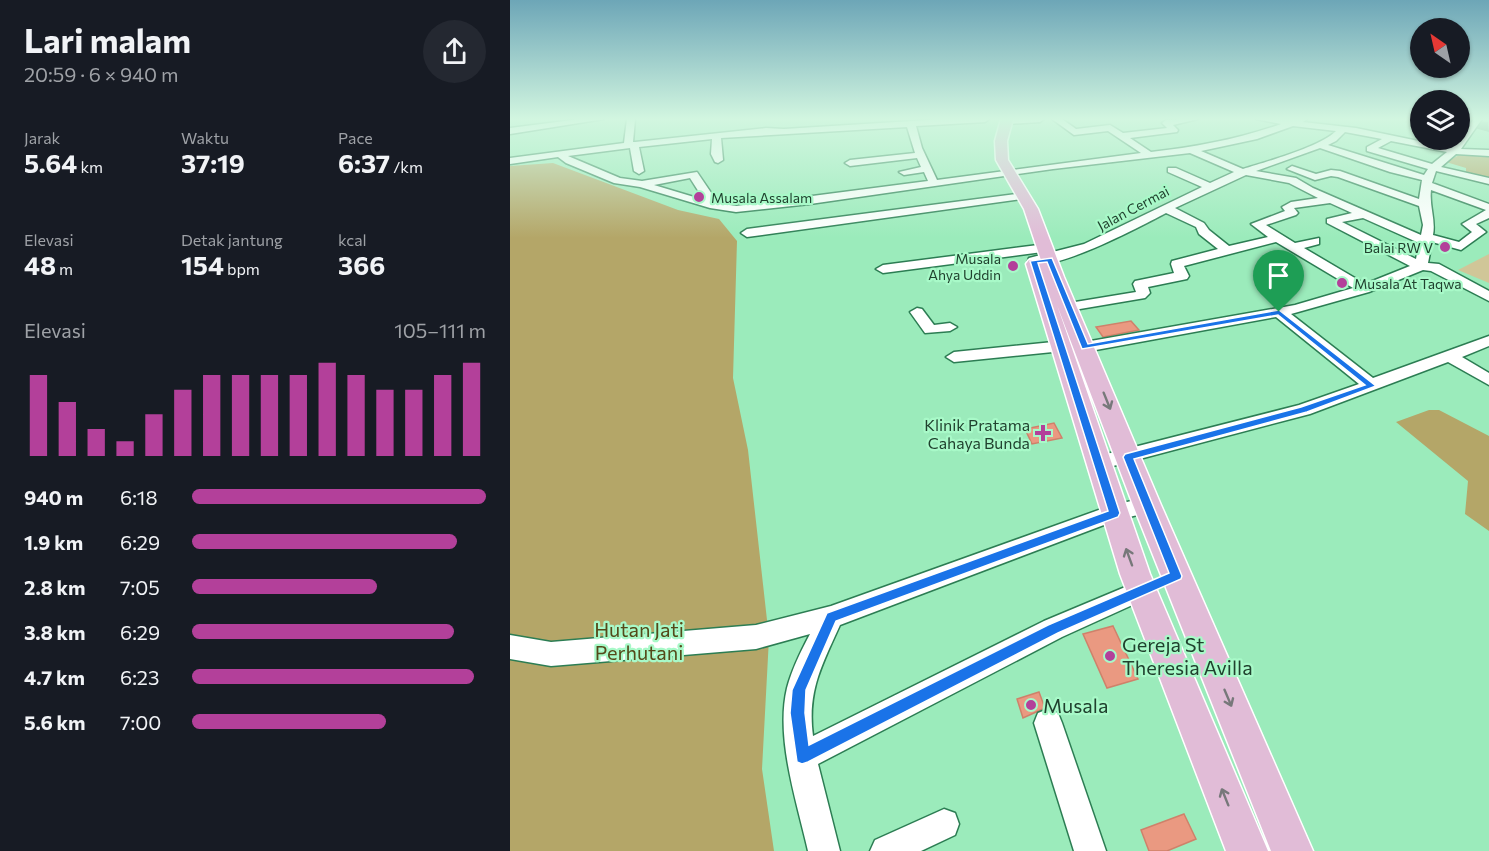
<!DOCTYPE html>
<html lang="id">
<head>
<meta charset="utf-8">
<style>
  body { margin:0; font-family:Commissioner,sans-serif; background:#242831; color:#f1f3f6; height:100vh; display:flex; flex-direction:column; font-size:22px; white-space:nowrap }
  * { box-sizing:border-box; margin:0 }
  p { font-size:20px; color:#9ea1a6 }
  .icon { flex:none; width:33px; height:33px; fill:none; stroke:currentColor; stroke-width:2; stroke-linecap:round; stroke-linejoin:round }
  .map { position:relative; flex:1; overflow:hidden }
  .side { display:flex; flex-direction:column; background:#171b24; width:510px }
  .side>* { flex:none }
  .needle { width:39px; rotate:326deg }
  .controls { position:absolute; left:900px; top:18px; display:grid; gap:12px }
  .controls a { display:grid; place-items:center; width:60px; height:60px; border-radius:50%; background:#171b24; box-shadow:0 2px 4px #0004; font-size:30px }
  .pin { position:absolute; display:grid; place-items:center; width:51px; height:51px; color:#fff; margin:-62px -26px; border-radius:50% 50% 50% 0; rotate:-45deg; box-shadow:0 0 6px #0007 }
  .pin .icon { rotate:45deg }
  .round { display:grid; place-items:center; flex:none; width:63px; height:63px; border-radius:32px; background:#242831 }
  .head { display:flex; align-items:center; justify-content:space-between; height:102px; padding:0 24px }
  h1 { font-size:33px; font-weight:700; line-height:45px }
  .stats { display:grid; grid-template-columns:repeat(3,1fr); gap:9px; height:102px; padding:6px 24px }
  .stats div { display:grid; align-content:center }
  .stats b { font-size:26px; font-weight:700 }
  .stats small { font-size:16px; font-weight:400 }
  .stats p { font-size:16px }
  .chart { height:168px; padding:12px 24px }
  .chart p { display:flex; justify-content:space-between }
  .chart svg { width:100%; height:108px; margin-top:6px; stroke:#b3409a; stroke-width:6 }
  ul { padding:0 24px; list-style:none; font-size:20px }
  li { display:grid; grid-template-columns:96px 72px 1fr; align-items:center; height:45px }
  li i { height:15px; border-radius:8px; background:#b3409a }
  main { display:flex; flex:1; min-height:0 }
  .map>svg:first-child { display:block }
</style>
</head>
<body>
<main>
<section class="side">
<div class="head"><div><h1>Lari malam</h1><p>20:59 · 6 × 940 m</p></div><a class="round"><svg class="icon" aria-label="share" viewBox="0 0 24 24"><path d="M12 15V3M7 8l5-5 5 5M5 13v7h14v-7"/></svg></a></div>
<div class="stats">
<div><p>Jarak</p><b>5.64<small> km</small></b></div>
<div><p>Waktu</p><b>37:19</b></div>
<div><p>Pace</p><b>6:37<small> /km</small></b></div>
</div>
<div class="stats">
<div><p>Elevasi</p><b>48<small> m</small></b></div>
<div><p>Detak jantung</p><b>154<small> bpm</small></b></div>
<div><p>kcal</p><b>366</b></div>
</div>
<div class="chart"><p><span>Elevasi</span>105–111 m</p>
<svg viewBox="0 0 160 44" preserveAspectRatio="none"><path d="M5 44V11M15 44V22M25 44V33M35 44V38M45 44V27M55 44V17M65 44V11M75 44V11M85 44V11M95 44V11M105 44V6M115 44V11M125 44V17M135 44V17M145 44V11M155 44V6"/></svg>
</div>
<ul>
<li><b>940 m</b>6:18<i style="width:100%"></i></li>
<li><b>1.9 km</b>6:29<i style="width:90%"></i></li>
<li><b>2.8 km</b>7:05<i style="width:63%"></i></li>
<li><b>3.8 km</b>6:29<i style="width:89%"></i></li>
<li><b>4.7 km</b>6:23<i style="width:96%"></i></li>
<li><b>5.6 km</b>7:00<i style="width:66%"></i></li>
</ul>
</section>
<div class="map">
<svg width="979" height="851" viewBox="0 0 979 851">
  <rect width="100%" height="100%" fill="#9bebbb"/>
  <path fill="#d0c698" d="M979 254V283L948 270Z"/>
  <g fill="#b4a668">
    <path d="M953 153 979 155V179L956 173V168L936 162Z"/>
    <path d="M43 163 168 210 209 219 227 241 223 378 238 450 259 638 252 769 264 851H0V166Z"/>
    <path d="M919 410H929L979 436V531L955 514 958 481 886 422Z"/>
  </g>
  <g fill="none" stroke-linecap="round" stroke-linejoin="round">
    <path fill="#55916e" fill-rule="evenodd" d="M950 119 978 122 979 132 950 124Z"/>
  </g>
  <g fill="#ea9981" stroke="#cf816a" stroke-width="1.5">
    <path d="M621 321 629 330 593 337 586 327Z"/>
    <path d="M544 423 552 438 522 444 515 429Z"/>
    <path d="M603 626 628 679 597 688 573 634Z"/>
    <path d="M529 692 535 708 513 718 507 699Z"/>
    <path d="M674 814 686 839 657 851H639L631 830Z"/>
  </g>
  <g fill="none" stroke-linecap="round" stroke-linejoin="round">
    <g stroke="#2c7d53" stroke-width="3">
      <g id="minor">
        <path d="M70 119H94L0 134V128Z"/>
        <path d="M117 119H125L123 142H125L256 128 274 129 434 119H479L475 122 406 126 412 148 427 180 631 153 598 131 564 135 542 119H552L566 129 600 125 613 133 657 128 652 123 656 120 688 119 663 125 668 130 667 132 620 138 641 152C686 147 729 139 771 124L746 119H797L793 122 846 128 942 148 964 119H972L951 149 979 150V156L946 154 931 167 979 178V184L926 171 922 183 979 204V218L966 224 976 232 951 250 922 242 918 263 929 264 979 291V301L921 271 913 270 859 292 781 314 863 378 979 336V346L952 357 979 373V385L938 362 800 414 588 470 581 468 578 463 581 458 789 405 849 384 766 317 575 352H543L444 362 436 357 444 352 543 342H575L785 305 843 288 766 242 674 266 679 276 677 279 638 287 640 293 635 298 558 311 553 310 551 307 553 304 626 292 623 284 625 281 664 273 661 264 662 261 708 249 689 234 686 227 656 213C635 224 535 278 518 261L519 258 574 244 692 187 658 172V168H666L700 183 724 172 680 153 543 169 300 204 226 212 200 208 130 187 104 183 56 163 48 157 0 164V158L114 143ZM783 126 826 131C810 147 755 162 733 169L691 151 747 139ZM397 127 405 153 340 160 335 163 340 166 407 158 411 167 389 172 394 175 414 172 418 181 226 206 208 203 187 172 132 181 110 178 58 156 120 148 124 171 129 174 134 171 129 147 202 139 201 154 205 162 208 163 213 160 211 138ZM835 132 872 139 857 147V151L918 169 914 175 818 145 826 141ZM881 141 937 152 922 164 868 148ZM810 148 880 172 912 180 909 199 830 171 821 170 806 174 782 166 777 169 805 180 821 176 828 177 909 206 913 225 911 235 803 188 786 178 746 171ZM736 175 779 183 808 198 781 202 772 207 775 211 741 224 758 237 719 246 699 230 694 223 665 208ZM180 178 194 200 144 185ZM921 190 976 210 952 224 962 232 949 242 923 235C926 220 919 206 921 190ZM820 203 842 213 817 219V223L900 266 855 284 794 248 809 244V238L785 243 756 225 786 215 788 213 784 208ZM853 218 909 243 906 259 832 222Z"/>
        <path d="M494 119H534L530 122 497 124 494 123Z"/>
        <path d="M514 193 518 194V198L237 237 231 233 237 229Z"/>
        <path d="M536 244 542 248 540 251 373 273 366 269 373 265Z"/>
        <path d="M407 308 412 309 424 325 440 323 447 327 440 331 415 333 400 312Z"/>
        <path d="M637 497 644 499 647 505 644 511 607 520 330 625C312 665 297 691 303 736L534 621 632 580 640 583 644 590 640 597 552 637 308 764 330 851H298C287 802 265 738 277 688 282 669 291 651 300 634L246 649 41 666 0 659V635L41 642 246 625 321 606 597 507Z"/>
        <path d="M538 709 548 713 552 723 596 851H564L524 723 528 713Z"/>
        <path d="M434 809 445 813 449 824 445 835 411 851H360L365 840Z"/>
      </g>
    </g>
    <g stroke="#fff" stroke-width="3">
      <path id="major" d="M491 119H503L497 141 498 160 528 209 554 277 651 505 803 851H761L623 505 547 305 640 574 758 851H716L610 574 516 264 519 260H531L514 209 486 160 485 141Z"/>
    </g>
    <use href="#minor" fill="#fff" fill-rule="evenodd"/>
    <use href="#major" fill="#e1bcd7" fill-rule="evenodd"/>
  </g>
  <defs><path id="oneway-shaft" d="M-6 0H5M1.5-3L5.5 0L1.5 3" fill="none" stroke-width="1.6" stroke-linecap="round" stroke-linejoin="round" transform="scale(1.5)"/></defs>
  <g stroke="#77787a">
    <use href="#oneway-shaft" transform="translate(597 401) rotate(68)"/>
    <use href="#oneway-shaft" transform="translate(619 557) rotate(-110)"/>
    <use href="#oneway-shaft" transform="translate(718 698) rotate(67)"/>
    <use href="#oneway-shaft" transform="translate(715 797) rotate(-112)"/>
  </g>
  <linearGradient id="sky" x2="0" y2="1"><stop stop-color="#6da6b7"/><stop offset="0.5" stop-color="#d2f6e0"/><stop offset="1" stop-color="#d2f6e0" stop-opacity="0"/></linearGradient>
  <rect width="979" height="238" fill="url(#sky)"/>
  <path fill="#1a73e8" stroke="#fff" stroke-width="1.5" fill-rule="evenodd" d="M542 258 578 344 769 310 866 386 797 412 624 459 672 576 671 579 548 633 298 762 292 764 287 762 280 713 282 690 317 613 598 511 520 261ZM537 262 572 349 768 315 855 385 791 407 615 454 613 457 659 573 538 625 299 745 295 713 296 690 326 621 608 517 610 513 528 263Z"/>
  <g fill="#b3409a" stroke="#a8f9c8" stroke-width="2">
    <circle cx="189" cy="197" r="6"/>
    <circle cx="935" cy="247" r="6"/>
    <circle cx="503" cy="266" r="6"/>
    <circle cx="832" cy="283" r="6"/>
    <path d="M530 424h6v6h6v6h-6v6h-6v-6h-6v-6h6z"/>
    <circle cx="600" cy="656" r="6"/>
    <circle cx="521" cy="705" r="6"/>
  </g>
  <g text-anchor="middle" dominant-baseline="central" stroke-width="4.5" stroke-linejoin="round" paint-order="stroke">
    <g font-size="14" fill="#20412e" stroke="#a8f9c8" text-anchor="start">
      <text x="201" y="197">Musala Assalam</text>
      <text x="923" y="247" text-anchor="end">Balai RW V</text>
      <text x="491" y="258" text-anchor="end">Musala<tspan x="491" dy="16">Ahya Uddin</tspan></text>
      <text x="844" y="283">Musala At Taqwa</text>
    </g>
    <g font-size="14" fill="#20412e" stroke="#a8f9c8">
      <text transform="translate(623 208) rotate(-28)">Jalan Cermai</text>
    </g>
    <g font-size="16" fill="#20412e" stroke="#a8f9c8" text-anchor="end">
      <text x="520" y="424">Klinik Pratama<tspan x="520" dy="18">Cahaya Bunda</tspan></text>
    </g>
    <g font-size="20" fill="#544919" stroke="#a8f9c8">
      <text x="129" y="629">Hutan Jati<tspan x="129" dy="23">Perhutani</tspan></text>
    </g>
    <g font-size="20" fill="#20412e" stroke="#a8f9c8" text-anchor="start">
      <text x="612" y="644">Gereja St<tspan x="612" dy="23">Theresia Avilla</tspan></text>
      <text x="533" y="705">Musala</text>
    </g>
  </g>
</svg>
<div class="controls">
<a><svg class="needle" viewBox="-14 -14 28 28"><path d="M0-13l5 13h-10z" fill="#e53935"/><path d="M0 13l5-13h-10z" fill="#9ea1a6"/></svg></a>
<a><svg class="icon" aria-label="layers" viewBox="0 0 24 24"><path d="M12 4l9 5-9 5-9-5zM3 14l9 5 9-5"/></svg></a>
</div>
<div class="pin" style="left:769px;top:312px;background:#1e9e55"><svg class="icon" aria-label="arrive" viewBox="0 0 24 24"><path d="M6 21V4h12l-3 4 3 4H6"/></svg></div>
</div>
</main>
</body>
</html>
